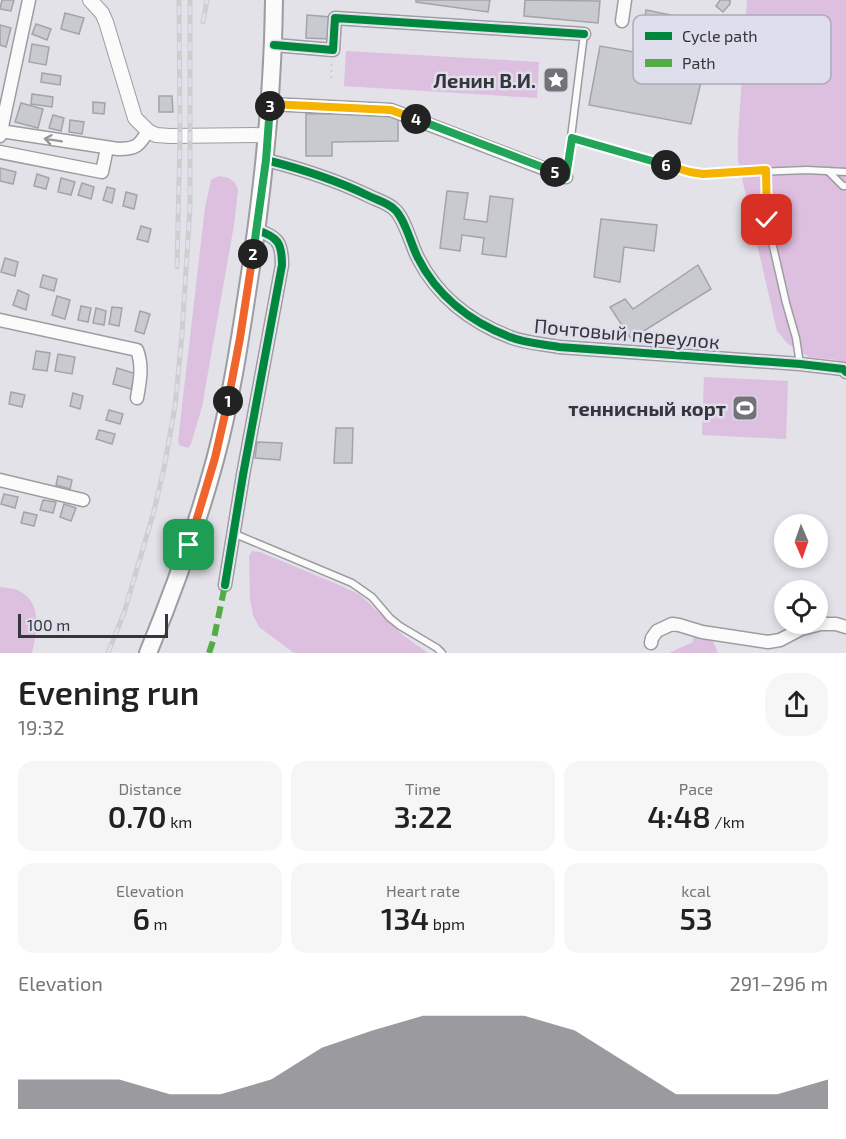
<!DOCTYPE html>
<html lang="en">
<head>
<meta charset="utf-8">
<style>
  body { margin:0; font-family:"Exo 2",sans-serif; background:#f6f6f6; color:#222; height:100vh; display:flex; flex-direction:column; font-size:22px; white-space:nowrap }
  * { box-sizing:border-box; margin:0 }
  p { font-size:20px; color:#767676 }
  .icon { flex:none; width:33px; height:33px; fill:none; stroke:currentColor; stroke-width:2; stroke-linecap:round; stroke-linejoin:round }
  .map { position:relative; height:653px; overflow:hidden }
  .details { display:flex; flex-direction:column; background:#fff; flex:1 }
  .details>* { flex:none }
  .needle { width:39px; rotate:178deg }
  .tools { position:absolute; left:774px; top:514px; display:grid; gap:12px }
  .tools a { display:grid; place-items:center; width:54px; height:54px; border-radius:50%; background:#fff; box-shadow:0 3px 9px #0003; font-size:30px }
  .scale { position:absolute; left:18px; bottom:15px; width:150px; box-sizing:border-box; padding-left:6px; border:3px solid #35353a; border-top:0; font-size:16px; line-height:21px; white-space:nowrap; color:#35353a; -webkit-text-stroke:4px #dfdeec; paint-order:stroke }
  .pin { position:absolute; display:grid; place-items:center; width:51px; height:51px; color:#fff; margin:-26px; border-radius:12px; box-shadow:0 3px 9px #0006 }
  .km { position:absolute; width:30px; height:30px; margin:-15px; border-radius:50%; background:#222; color:#fff; font-size:16px; line-height:30px; text-align:center }
  .round { display:grid; place-items:center; flex:none; width:63px; height:63px; border-radius:24px; background:#f6f6f6 }
  .overview { display:flex; align-items:center; justify-content:space-between; height:102px; padding:0 18px }
  h1 { font-size:33px; font-weight:600; line-height:45px }
  .figures { display:grid; grid-template-columns:repeat(3,1fr); gap:9px; height:102px; padding:6px 18px }
  .figures div { display:grid; align-content:center; border-radius:15px; background:#f6f6f6; text-align:center }
  .figures b { font-size:30px; font-weight:600 }
  .figures small { font-size:16px; font-weight:400 }
  .figures p { font-size:16px }
  .chart { height:168px; padding:12px 18px }
  .chart p { display:flex; justify-content:space-between }
  .chart svg { width:100%; height:108px; margin-top:6px; fill:#727277; opacity:.7 }
  .map>svg:first-child { display:block }
</style>
</head>
<body>
<div class="map">
<svg width="846" height="653" viewBox="0 0 846 653">
  <rect width="100%" height="100%" fill="#e2e2e8"/>
  <g fill="#ddbfe0">
    <path d="M747 0H846V366L837 360 809 357 788 344 777 331 738 161V137Z"/>
    <path d="M346 51 539 62 537 98 344 86Z"/>
    <path d="M219 176 229 178 235 183 238 190 234 225 210 361 202 407 191 444 188 448 179 445 178 441 205 207 211 180Z"/>
    <path d="M704 377 788 381 786 439 702 435Z"/>
    <path d="M252 551 260 552 344 587 360 595 404 636 428 653H294L259 627 253 615 250 599 249 556Z"/>
    <path d="M0 587C6 588 14 588 19 591 43 603 37 631 32 653H0Z"/>
    <path d="M710 635 718 653H669L693 642V638L697 636 700 640Z"/>
  </g>
  <g fill="#c9cacf" stroke="#a3a4a9" stroke-width="1.5">
    <path d="M2 0H14L11 11 0 9Z"/>
    <path d="M416 0H490L488 12 416 2Z"/>
    <path d="M525 0 600 1 598 23 524 16Z"/>
    <path d="M720 0H730V4L723 12 716 6Z"/>
    <path d="M646 10 676 16 673 34 669 33 664 58 705 65 691 124 589 105 600 46 645 54 650 31 643 30Z"/>
    <path d="M65 13 84 18 79 34 61 29Z"/>
    <path d="M307 15 331 17 330 39 306 38Z"/>
    <path d="M36 24 51 29 47 40 32 34Z"/>
    <path d="M0 25 11 28 6 47 0 45Z"/>
    <path d="M32 44 49 47 46 65 29 62Z"/>
    <path d="M42 73 61 76 60 85 41 82Z"/>
    <path d="M32 94 53 97 52 107 31 104Z"/>
    <path d="M159 96H172L173 112H159Z"/>
    <path d="M93 102 105 103 104 114 93 113Z"/>
    <path d="M21 103 43 109 38 128 15 122Z"/>
    <path d="M398 113V141L332 142V156H306V114Z"/>
    <path d="M53 115 64 118 61 131 49 128Z"/>
    <path d="M70 120 84 122 82 134 69 132Z"/>
    <path d="M0 168 16 172 13 184 0 181Z"/>
    <path d="M37 174 49 178 46 189 34 186Z"/>
    <path d="M61 178 75 182 71 195 58 192Z"/>
    <path d="M82 183 94 187 91 199 78 195Z"/>
    <path d="M107 187 115 189 112 203 103 200Z"/>
    <path d="M447 191 468 193 464 219 487 222 490 196 513 199 506 257 482 254 484 238 462 235 460 251 440 248Z"/>
    <path d="M126 192 137 195 134 209 123 206Z"/>
    <path d="M601 219 657 225 654 251 624 247 620 282 594 277Z"/>
    <path d="M141 226 151 229 148 242 137 239Z"/>
    <path d="M5 258 18 262 15 276 1 272Z"/>
    <path d="M698 265 711 289 631 339 610 307 625 299 633 309Z"/>
    <path d="M43 275 57 279 54 291 40 287Z"/>
    <path d="M18 290 29 295 26 310 13 305Z"/>
    <path d="M57 296 70 300 65 319 52 315Z"/>
    <path d="M81 306 91 308 88 322 78 320Z"/>
    <path d="M112 307 122 308 119 326 109 324Z"/>
    <path d="M96 308 106 311 104 325 93 323Z"/>
    <path d="M140 311 150 314 144 334 135 331Z"/>
    <path d="M36 351 50 353 47 371 33 369Z"/>
    <path d="M58 354 75 357 72 374 55 371Z"/>
    <path d="M117 368 136 374 131 389 113 384Z"/>
    <path d="M11 392 25 395 22 407 9 404Z"/>
    <path d="M73 393 83 396 80 409 70 406Z"/>
    <path d="M109 410 123 414 120 424 106 420Z"/>
    <path d="M336 428H353L352 463H334Z"/>
    <path d="M99 430 115 434 112 444 96 439Z"/>
    <path d="M257 442 282 443 280 460 255 458Z"/>
    <path d="M58 476 72 480 70 489 56 485Z"/>
    <path d="M4 494 18 497 15 508 1 504Z"/>
    <path d="M43 500 56 502 53 513 40 510Z"/>
    <path d="M64 504 76 508 71 521 60 517Z"/>
    <path d="M24 512 37 515 34 526 21 523Z"/>
  </g>
  <g fill="none" stroke-linecap="round" stroke-linejoin="round">
    <g stroke="#9d9da1" stroke-width="9">
      <g id="service">
        <path d="M572 138 697 174 807 170 846 172"/>
        <path d="M766 170 767 220 786 303 796 338 800 364"/>
        <path d="M828 171 843 186H846"/>
        <path d="M566 177 584 34"/>
        <path d="M235 534 352 583 372 597 390 618 400 626 437 648 442 653"/>
      </g>
    </g>
    <g stroke="#9d9da1" stroke-width="15">
      <g id="minor">
        <path d="M622 21 625 0"/>
        <path d="M274 45 333 50 335 18 584 34"/>
        <path d="M270 104 391 110 566 177"/>
        <path d="M0 131 118 149C136 149 139 146 148 131"/>
        <path d="M0 136 29 0"/>
        <path d="M0 152 102 172 107 148"/>
        <path d="M266 160C302 169 336 180 369 196 377 200 388 203 394 209 405 218 411 245 418 258 437 296 471 322 510 337 525 343 543 344 559 347L800 364 843 369 846 372"/>
        <path d="M0 320 137 350C143 366 140 381 137 398"/>
        <path d="M0 480 83 500"/>
        <path d="M225 585 243 475 282 265C282 243 278 237 257 230"/>
        <path d="M651 643 652 638 657 631 672 624 679 625 702 632 768 642 780 640 801 629 821 624H836L846 627"/>
      </g>
    </g>
    <g stroke="#9d9da1" stroke-width="16">
      <path id="tertiary" d="M90 0 102 13 106 22 135 118 148 131 156 135 170 136 268 135"/>
    </g>
    <g stroke="#9d9da1" stroke-width="20">
      <path id="secondary" d="M148 653C174 590 197 526 215 460 232 397 241 332 251 267 264 179 273 90 274 0"/>
    </g>
    <path stroke="#c3c3c6" stroke-width="1.5" stroke-dasharray="1.5 4.5" stroke-linecap="butt" d="M331 78 332 61"/>
    <use href="#service" stroke="#fbfbfc" stroke-width="6"/>
    <use href="#minor" stroke="#fbfbfc" stroke-width="12"/>
    <use href="#tertiary" stroke="#fbfbfc" stroke-width="14"/>
    <use href="#secondary" stroke="#fbfbfc" stroke-width="16"/>
    <g stroke="#ceced0" stroke-width="5">
      <g id="rail">
        <path d="M203 22 207 0"/>
        <path d="M177 267 180 136 179 0"/>
        <path d="M108 653 124 613 154 511 164 468 175 407 182 334 190 207V0"/>
      </g>
    </g>
    <use href="#rail" stroke="#dfdeec" stroke-width="3" stroke-dasharray="9" stroke-linecap="butt"/>
    <path stroke="#54ac46" stroke-width="6" stroke-dasharray="12 6" stroke-linecap="butt" d="M209 653 214 638 225 585"/>
    <g stroke="#dfdeec" stroke-width="11">
      <g id="cycleway">
        <path d="M274 45 333 50 335 18 584 34"/>
        <path d="M266 160C302 169 336 180 369 196 377 200 388 203 394 209 405 218 411 245 418 258 437 296 471 322 510 337 525 343 543 344 559 347L800 364 843 369 846 372"/>
        <path d="M225 585 243 475 282 265C282 243 278 237 257 230"/>
      </g>
    </g>
    <use href="#cycleway" stroke="#00873e" stroke-width="8"/>
  </g>
  <defs><path id="oneway-shaft" d="M-6 0H5M1.5-3L5.5 0L1.5 3" fill="none" stroke-width="1.6" stroke-linecap="round" stroke-linejoin="round" transform="scale(1.5)"/></defs>
  <use stroke="#98989b" href="#oneway-shaft" transform="translate(53 140) rotate(-171)"/>
  <g fill="none" stroke-linecap="round" stroke-linejoin="round">
    <g stroke="#fff" stroke-width="12">
      <path id="split-1" d="M189 545 215 458 228 401"/>
    </g>
    <g stroke="#fff" stroke-width="12">
      <path id="split-2" d="M228 401 240 338 253 254"/>
    </g>
    <g stroke="#fff" stroke-width="12">
      <path id="split-3" d="M253 254 266 160 270 106"/>
    </g>
    <g stroke="#fff" stroke-width="12">
      <path id="split-4" d="M270 106V104L391 110 416 119"/>
    </g>
    <g stroke="#fff" stroke-width="12">
      <path id="split-5" d="M416 119 555 172"/>
    </g>
    <g stroke="#fff" stroke-width="12">
      <path id="split-6" d="M555 172 566 177 572 138 666 165"/>
    </g>
    <g stroke="#fff" stroke-width="12">
      <path id="split-7" d="M666 165 690 172 703 174 766 170 767 220"/>
    </g>
    <use href="#split-1" stroke="#f0652b" stroke-width="8"/>
    <use href="#split-2" stroke="#f0652b" stroke-width="8"/>
    <use href="#split-3" stroke="#22a559" stroke-width="8"/>
    <use href="#split-4" stroke="#f5b400" stroke-width="8"/>
    <use href="#split-5" stroke="#22a559" stroke-width="8"/>
    <use href="#split-6" stroke="#22a559" stroke-width="8"/>
    <use href="#split-7" stroke="#f5b400" stroke-width="8"/>
  </g>
  <defs>
    <g id="sight-square" transform="scale(1.35)"><rect x="-9" y="-9" width="18" height="18" rx="4" fill="#727277" stroke="#dfdeec"/><path d="M0-6L1.8-2.2L6-1.7L2.9 1.2L3.7 5.4L0 3.3L-3.7 5.4L-2.9 1.2L-6-1.7L-1.8-2.2Z" fill="#fff"/></g>
    <g id="stadium-square" transform="scale(1.35)"><rect x="-9" y="-9" width="18" height="18" rx="4" fill="#727277" stroke="#dfdeec"/><path d="M0-5a6.5 5 0 1 0 0 10a6.5 5 0 1 0 0-10ZM-3.5-1.8h7v3.6h-7Z" fill="#fff"/></g>
  </defs>
  <g fill-rule="evenodd">
    <use href="#sight-square" x="556" y="80"/>
    <use href="#stadium-square" x="745" y="408"/>
  </g>
  <g text-anchor="middle" dominant-baseline="central" stroke-width="5" stroke-linejoin="round" paint-order="stroke">
    <g font-size="20" font-weight="bold" fill="#35353a" stroke="#dfdeec" text-anchor="end">
      <text x="536" y="80">Ленин В.И.</text>
      <text x="726" y="408">теннисный корт</text>
    </g>
    <g font-size="20" fill="#35353a" stroke="#dfdeec">
      <text transform="translate(627 333) rotate(5)">Почтовый переулок</text>
    </g>
  </g>
  <rect x="633" y="15" width="198" height="69" rx="9" fill="#dfdeec" stroke="#acabb7" stroke-width="1.5"/>
  <rect x="645" y="32" width="27" height="8" fill="#00873e"/>
  <rect x="645" y="59" width="27" height="8" fill="#54ac46"/>
  <g font-size="16" fill="#35353a">
    <text x="682" y="42">Cycle path</text>
    <text x="682" y="69">Path</text>
  </g>
</svg>
<div class="tools">
<a><svg class="needle" viewBox="-14 -14 28 28"><path d="M0-13l5 13h-10z" fill="#e53935"/><path d="M0 13l5-13h-10z" fill="#767676"/></svg></a>
<a><svg class="icon" aria-label="locate" viewBox="0 0 24 24"><circle cx="12" cy="12" r="6"/><path d="M12 2v4M12 18v4M2 12h4M18 12h4"/></svg></a>
</div>
<div class="scale">100 m</div>
<div class="pin" style="left:189px;top:545px;background:#1e9e55"><svg class="icon" aria-label="arrive" viewBox="0 0 24 24"><path d="M6 21V4h12l-3 4 3 4H6"/></svg></div>
<div class="pin" style="left:767px;top:220px;background:#d93025"><svg class="icon" aria-label="check" viewBox="0 0 24 24"><path d="M5 12l5 5 9-10"/></svg></div>
<b class="km" style="left:228px;top:401px">1</b>
<b class="km" style="left:253px;top:254px">2</b>
<b class="km" style="left:270px;top:106px">3</b>
<b class="km" style="left:416px;top:119px">4</b>
<b class="km" style="left:555px;top:172px">5</b>
<b class="km" style="left:666px;top:165px">6</b>
</div>
<section class="details">
<div class="overview"><div><h1>Evening run</h1><p>19:32</p></div><a class="round"><svg class="icon" aria-label="share" viewBox="0 0 24 24"><path d="M12 15V3M7 8l5-5 5 5M5 13v7h14v-7"/></svg></a></div>
<div class="figures">
<div><p>Distance</p><b>0.70<small> km</small></b></div>
<div><p>Time</p><b>3:22</b></div>
<div><p>Pace</p><b>4:48<small> /km</small></b></div>
</div>
<div class="figures">
<div><p>Elevation</p><b>6<small> m</small></b></div>
<div><p>Heart rate</p><b>134<small> bpm</small></b></div>
<div><p>kcal</p><b>53</b></div>
</div>
<div class="chart"><p><span>Elevation</span>291–296 m</p>
<svg viewBox="0 0 160 44" preserveAspectRatio="none"><path d="M0 44V32L10 32L20 32L30 38L40 38L50 32L60 19L70 12L80 6L90 6L100 6L110 12L120 25L130 38L140 38L150 38L160 32V44z"/></svg>
</div>
</section>
</body>
</html>
